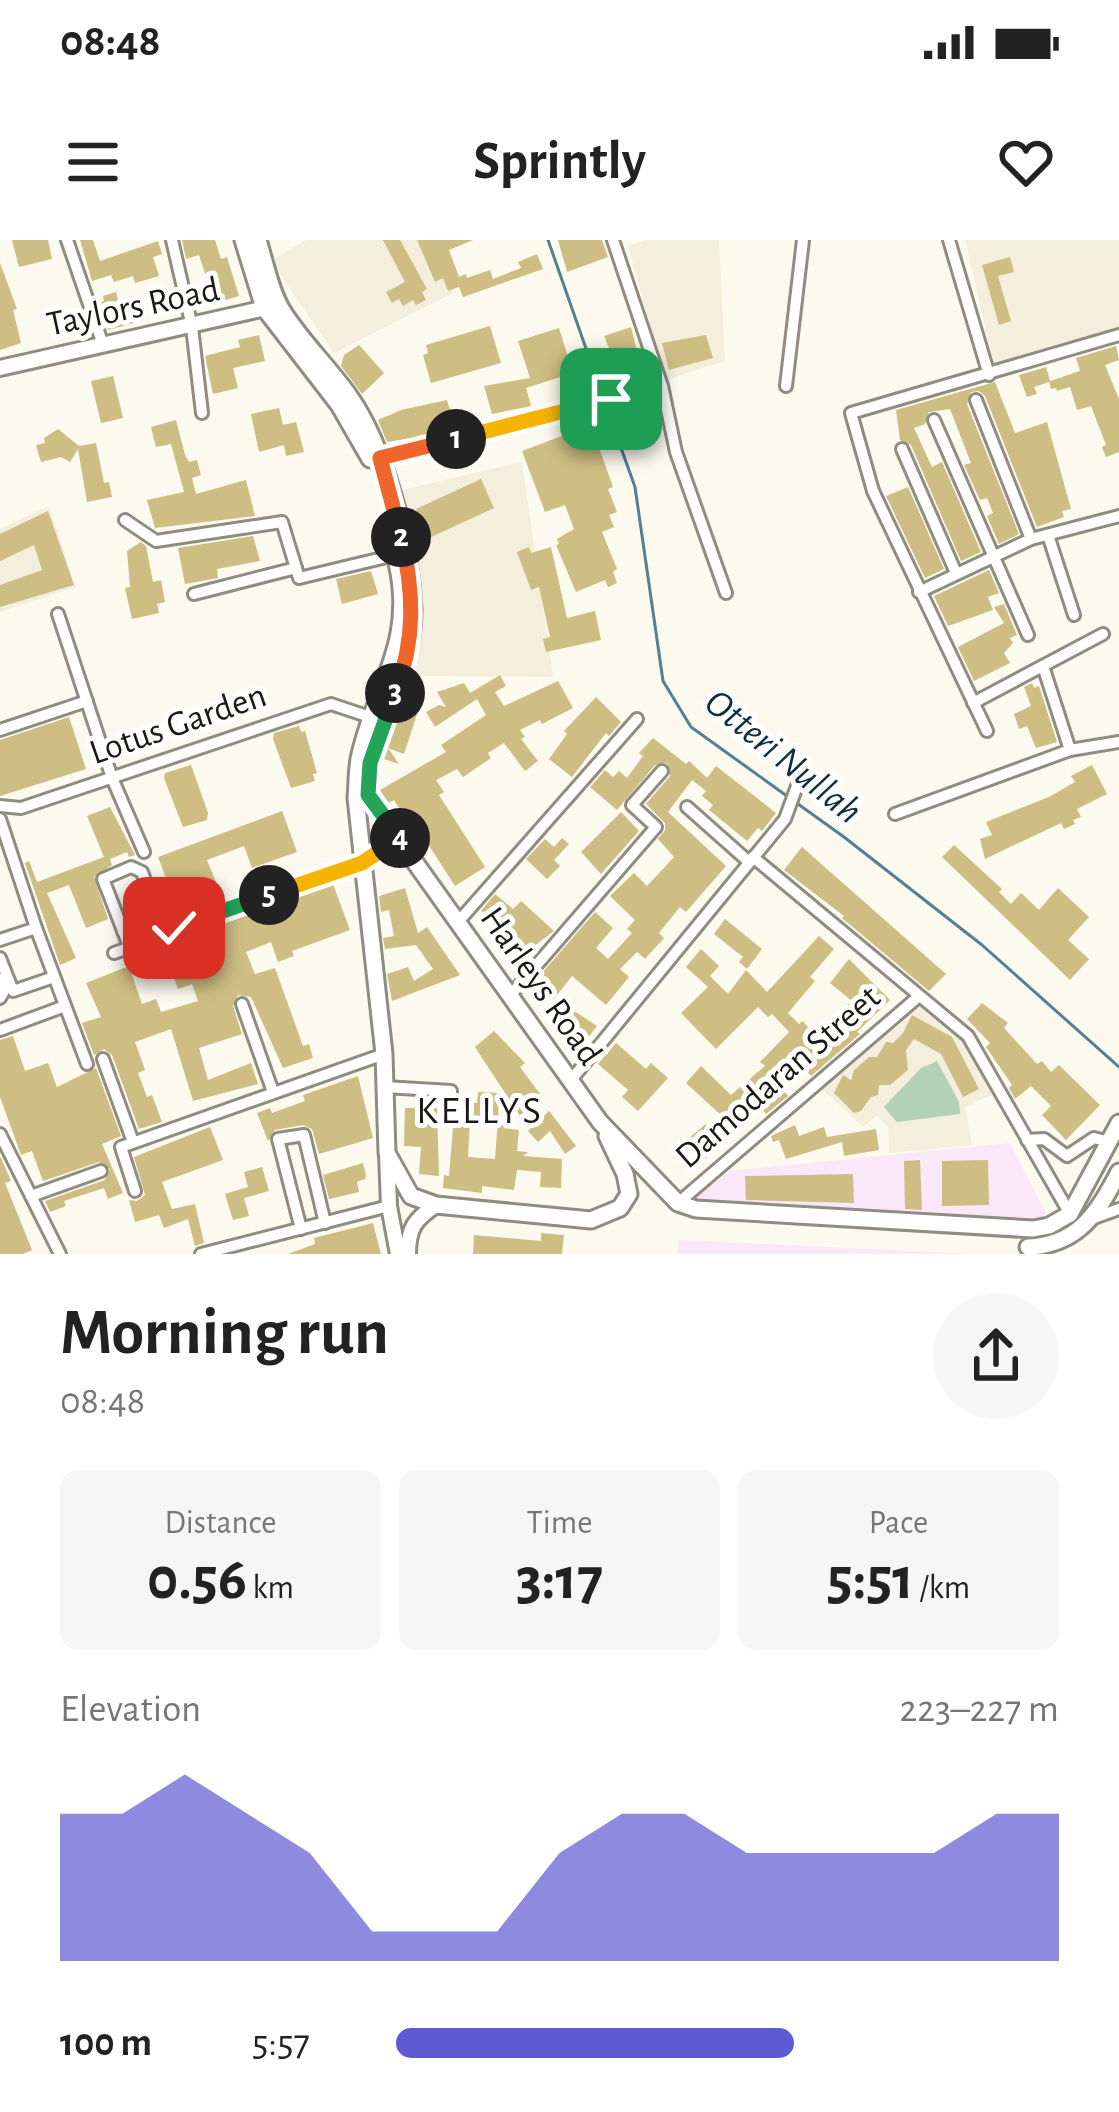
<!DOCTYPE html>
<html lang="en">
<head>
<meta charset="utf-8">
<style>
  body { margin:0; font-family:"Alegreya Sans",sans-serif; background:#f6f6f6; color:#222; height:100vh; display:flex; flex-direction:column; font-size:45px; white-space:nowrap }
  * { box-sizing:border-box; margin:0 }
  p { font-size:39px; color:#767676 }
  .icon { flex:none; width:66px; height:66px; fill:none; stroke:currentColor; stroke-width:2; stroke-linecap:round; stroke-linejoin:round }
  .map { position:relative; height:1014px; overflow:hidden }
  .panel { display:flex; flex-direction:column; background:#fff; flex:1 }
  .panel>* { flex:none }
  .pin { position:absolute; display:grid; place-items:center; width:102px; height:102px; color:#fff; margin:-51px; border-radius:24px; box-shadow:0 6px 18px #0006 }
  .km { position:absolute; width:60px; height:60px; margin:-30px; border-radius:50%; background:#222; color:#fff; font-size:33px; line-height:60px; text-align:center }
  .round { display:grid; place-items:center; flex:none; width:126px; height:126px; border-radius:63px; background:#f6f6f6 }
  .overview { display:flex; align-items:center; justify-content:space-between; height:204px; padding:0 60px }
  h1 { font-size:66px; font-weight:700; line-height:90px }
  .metrics { display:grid; grid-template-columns:repeat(3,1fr); gap:18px; height:204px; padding:12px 60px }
  .metrics div { display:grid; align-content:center; border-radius:18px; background:#f6f6f6; text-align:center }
  .metrics b { font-size:60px; font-weight:700 }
  .metrics small { font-size:33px; font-weight:400 }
  .metrics p { font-size:33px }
  .chart { height:336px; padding:24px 60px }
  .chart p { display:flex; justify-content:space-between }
  .chart svg { width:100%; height:216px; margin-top:12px; fill:#5d5ad3; opacity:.7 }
  ul { padding:0 60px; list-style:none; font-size:39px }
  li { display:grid; grid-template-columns:192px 144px 1fr; align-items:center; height:90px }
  li i { height:30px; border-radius:15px; background:#5d5ad3 }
  .status { display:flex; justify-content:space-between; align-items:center; height:84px; padding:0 60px; background:#fff; direction:ltr }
  .status svg { height:33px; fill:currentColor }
  header { display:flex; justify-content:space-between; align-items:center; height:156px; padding:0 60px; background:#fff; font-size:54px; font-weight:700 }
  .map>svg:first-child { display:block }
</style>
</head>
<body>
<div class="status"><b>08:48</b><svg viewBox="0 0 49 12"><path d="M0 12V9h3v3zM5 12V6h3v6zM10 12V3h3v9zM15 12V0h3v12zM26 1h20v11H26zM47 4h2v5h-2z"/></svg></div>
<header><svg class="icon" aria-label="menu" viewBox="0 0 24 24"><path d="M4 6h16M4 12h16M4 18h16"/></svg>Sprintly<svg class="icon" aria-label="heart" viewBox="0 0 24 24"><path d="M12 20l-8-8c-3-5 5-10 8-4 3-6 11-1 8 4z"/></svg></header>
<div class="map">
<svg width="1119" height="1014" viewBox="0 0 1119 1014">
  <rect width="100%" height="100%" fill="#fcf9ee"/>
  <g fill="#fae8fa">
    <path d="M1010 903 1047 975 1034 985 687 963 730 931Z"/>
    <path d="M678 1000 975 1014H677Z"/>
  </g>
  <g fill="#f4efdc">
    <path d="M306 0H420L453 53 334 113 271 21Z"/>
    <path d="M645 0H719L725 121 665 140 628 6Z"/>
    <path d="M965 0H1119V89L995 129Z"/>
    <path d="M522 222 553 437 405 436 420 387 408 303 393 252Z"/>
    <path d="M49 266 76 347 0 372V289Z"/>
    <path d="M916 764 965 798 996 853 965 867 972 905 889 913 888 887 877 875 863 887 821 848Z"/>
  </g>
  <path fill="#b2d1b6" d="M937 821 959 862 960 874 897 882 884 867 921 828Z"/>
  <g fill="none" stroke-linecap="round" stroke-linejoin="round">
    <g stroke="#538095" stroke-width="3">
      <path d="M548 0 603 157"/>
      <path d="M606 166 635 247 663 441 691 487 844 597 982 705 1119 827"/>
    </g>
  </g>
  <g fill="#cebe83">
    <path d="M12 0H48L52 19 19 27Z"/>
    <path d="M80 0H93L100 21 158 1 162 14 153 17 159 36 135 43 133 36 114 42 111 35 92 41Z"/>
    <path d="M182 0H215L221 19 227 17 239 56 222 61 220 56 213 58 199 15 186 19Z"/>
    <path d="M383 0H400L427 49 422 52 426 60 416 65 413 60 403 66 399 59 392 63 386 52 405 42Z"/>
    <path d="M417 0H473L449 10 459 37 466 34 467 38 490 30 493 39 521 28 518 22 537 14 543 29 463 57 459 47 448 51 443 38 435 42Z"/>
    <path d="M558 0H602L608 17 567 32Z"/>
    <path d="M1010 17 1014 32 998 36 1011 81 999 85 982 25Z"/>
    <path d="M0 23 17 69 13 70 21 103 0 110Z"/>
    <path d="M116 52 118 60 126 58 134 83 108 90 101 62 104 61 103 56Z"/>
    <path d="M490 86 501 123 431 143 423 115 428 113 426 105Z"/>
    <path d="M631 87 644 138 608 148 600 120 612 116 604 96Z"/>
    <path d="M559 88 573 133 526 148 531 166 492 174 484 146 530 138 518 101Z"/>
    <path d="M259 95 265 121 233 128 238 148 213 154 205 116 240 107 238 100Z"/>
    <path d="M706 95 713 118 669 130 662 103Z"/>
    <path d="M359 105 384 133 362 154 341 126 344 115Z"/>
    <path d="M1116 106 1119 120 1105 125 1119 159V212L1106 217 1102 207 1106 205 1091 166 1077 170 1070 147 1057 151 1056 148 1051 149 1049 142 1034 147 1037 154 1027 157 1019 135 1046 127 1050 141 1080 131 1076 118Z"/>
    <path d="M113 136 123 178 101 183 91 141Z"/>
    <path d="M995 142 1015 193 1047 182 1071 269 1062 271 1064 277 1037 287 985 156 979 151 971 152 967 164 1019 294 999 304 987 276 993 273 987 258 980 260 964 225 971 223 950 169 929 172 925 184 914 188 932 227 942 222 981 312 961 321 911 205 900 200 896 170Z"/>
    <path d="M447 160 454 184 430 191 431 195 387 202 378 180 401 170Z"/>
    <path d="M279 168 283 185 296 182 304 212 286 216 284 205 259 212 251 174Z"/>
    <path d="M176 180 185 215 189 222 197 220 201 235 192 238 196 254 246 240 255 276 155 288 147 260 184 252 171 204 156 207 151 187Z"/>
    <path d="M591 185 613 247 608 249 617 272 609 275 614 287 602 292 617 329 613 332 617 343 608 347 605 340 576 352 556 305 559 304 557 299 574 289 565 265 545 272 522 211Z"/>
    <path d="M58 189 79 206 96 203 104 243 109 242 112 257 87 262 78 209 70 222 61 217 41 222 36 205 45 203 44 198Z"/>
    <path d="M481 239 494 268 429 298 416 269Z"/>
    <path d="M908 247 944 329 925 338 886 256Z"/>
    <path d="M48 271 74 345 0 367V345L42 330 34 305 0 321V294Z"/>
    <path d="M253 296 260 321 217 329 218 338 185 344 178 308Z"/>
    <path d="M141 302 146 306 153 342 161 340 165 362 157 364 159 373 132 379 125 348 130 347 127 311Z"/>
    <path d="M529 307 531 313 551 307 567 378 595 371 601 400 546 412 543 399 550 397 539 347 531 350 517 312Z"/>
    <path d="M989 330 999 353 988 357 993 370 948 386 934 356Z"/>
    <path d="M371 331 378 354 342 364 336 339Z"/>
    <path d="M1004 364 1017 395 1010 398 1013 403 1004 413 1010 423 974 441 958 407 1004 383 994 367Z"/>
    <path d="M500 435 506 446 495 452 504 466 558 441 573 468 542 484 540 480 520 490 525 497 521 499 538 521 525 531 504 503 488 513 491 518 463 537 457 529 436 540 444 552 439 555 485 627 455 646 410 576 406 579 394 560 388 563 380 550 446 512 441 505 486 475 477 459 435 487 426 472 439 465 446 467 437 452 464 443 470 453Z"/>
    <path d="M1032 443 1034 448 1039 446 1057 502 1036 508 1027 486 1019 489 1014 474 1031 466 1024 447Z"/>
    <path d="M406 454 421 459V462L404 514 388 508 399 524 384 519Z"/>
    <path d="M596 457 621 482 609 496 606 493 572 537 549 519 567 494 564 491Z"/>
    <path d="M69 477 86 529 0 556V500Z"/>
    <path d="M299 486 301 492 305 491 317 533 313 534 315 541 291 548 273 499 274 493Z"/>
    <path d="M653 498 686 524 689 521 707 538 716 526 776 573 762 591 758 588 747 601 709 570 713 565 702 556 706 551 692 540 668 572 726 626 686 672 680 667 659 693 664 698 645 719 637 712 620 729 629 737 606 765 572 736 554 759 545 752 541 758 529 748 595 672 613 688 596 708 608 719 632 693 627 689 635 680 610 656 634 633 647 646 674 617 658 599 665 590V583L646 564 670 536 667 523 655 525 617 570 590 547 605 530 613 537 619 531 627 538 643 516 639 513Z"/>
    <path d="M191 525 208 573 207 580 183 587 164 538 165 533Z"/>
    <path d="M1092 525 1107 554 1077 569 1081 577 1073 580 1075 584 1064 589 1061 583 985 619 980 599 992 595 986 582 1049 557 1075 542 1071 536Z"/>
    <path d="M110 567 135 615 129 617 127 612 110 619 112 625 94 637 108 679 86 688 69 645 47 653 76 718 60 725 25 623 29 621 37 642 104 617 87 576Z"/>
    <path d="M282 571 297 612 252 628 244 606 207 620 216 642 173 657 158 617Z"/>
    <path d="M621 572 639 591 601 634 581 612Z"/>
    <path d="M562 598 569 604 554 620 560 626 547 639 526 619 545 599 554 607Z"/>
    <path d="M954 605 1002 649 999 652 1011 664 1021 653 1039 670 1058 648 1089 677 1068 700 1089 719 1070 740 942 617Z"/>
    <path d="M802 607 946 734 929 751 842 678 844 676 784 630Z"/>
    <path d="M333 644 350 690 292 711 294 716 278 722 271 702 246 712 255 734 275 728 303 806 309 804 313 818 283 828 251 757 238 755 233 766 242 794 199 808 208 840 251 823 258 844 193 861 171 789 135 802 145 830 138 833 147 857 152 855 162 882 139 889 112 815 104 809 94 815 82 783 101 777 86 743 129 726 142 764 156 759 161 772 198 761 192 744 178 749 162 706Z"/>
    <path d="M405 648 418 693 427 687 460 735 392 761 387 734 408 727 414 741 433 729 416 705 385 709 383 698 394 696 389 670 381 672 379 656Z"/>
    <path d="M495 654 513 669 521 661 554 691 526 712 517 708 511 714 501 704 512 693 481 671Z"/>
    <path d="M725 679 762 709 747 729 739 722 743 717 714 694Z"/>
    <path d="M819 696 834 709 810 737 815 741 788 773 799 784 803 781 813 794 852 761 830 743 849 719 890 760 857 792 860 794 811 836 800 823 778 844 788 856 766 874 753 858 739 872 745 877 735 888 686 843 701 826 731 855 765 826 760 822 789 792 772 774 768 777 758 767 716 809 681 773 708 747 686 727 701 709 719 726 710 736 728 754 746 730 767 752Z"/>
    <path d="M562 763 597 786 578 810 561 797 566 790 550 777Z"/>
    <path d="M982 763 1008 783 1004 788 1037 824 1042 821 1051 832 1059 825 1100 865 1066 900 1042 875 1051 866 1031 846 1015 859 1009 848 1012 845 986 807 990 803 967 779Z"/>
    <path d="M912 775 952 797 979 849 963 857 941 814 914 799 906 810 908 830 890 845H879L878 855 871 857 861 871 854 873 834 853 843 835 851 840 854 830 869 817H877L886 802 893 803 903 793Z"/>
    <path d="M494 791 525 823 520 827 543 858 520 876 475 807Z"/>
    <path d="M13 796 25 831 48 823 57 847 96 828 121 896 102 904 123 953 108 959 104 948 64 961 66 966 50 972 45 961 105 940 110 929 99 922 43 941 32 911 21 915 0 857V800Z"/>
    <path d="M616 803 646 829 651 823 668 838 638 871 622 857 628 850 598 824Z"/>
    <path d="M358 836 373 898 319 914 312 889 303 885 275 890 268 901 257 873 270 868 272 873 305 861 303 855Z"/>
    <path d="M478 852 499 853 498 884 470 881 468 917 495 919 498 879 513 881 503 888 519 890 517 911 528 912 523 916 562 919 561 948 540 947 541 932 517 930 514 950 482 946V953L443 948 444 935 449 936 453 888 461 880V862L477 863Z"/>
    <path d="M405 868H437L439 936 419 934 421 907 404 906Z"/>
    <path d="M549 871 576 906 565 914 550 891 538 902 528 891Z"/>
    <path d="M706 884 722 904 701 922 684 902Z"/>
    <path d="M795 885 799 896 824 887 827 897 876 889 879 910 844 916 842 902 786 919 779 900 773 902 771 896Z"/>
    <path d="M210 887 223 920 162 942 172 969 195 964 204 1003 195 1006 188 979 164 988 159 975 135 982 129 960 137 961 145 955 134 917Z"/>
    <path d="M0 916 11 941 5 943 32 1010 23 1014H0Z"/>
    <path d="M920 920 922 970 905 969 904 921Z"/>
    <path d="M988 920 989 965 942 966V921Z"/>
    <path d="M363 923 366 935 365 939 357 942 359 952 329 959 323 935Z"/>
    <path d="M262 927 269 951 244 958 249 976 233 980 225 954 248 947 244 932Z"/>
    <path d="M853 934 854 963 746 960 745 936Z"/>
    <path d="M373 983 381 1014H288L315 1004 314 998Z"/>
    <path d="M541 993 564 995 562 1014H473L474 995 541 1001Z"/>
  </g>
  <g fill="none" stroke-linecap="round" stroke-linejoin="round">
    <g stroke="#8f8c82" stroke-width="16">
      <g id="minor">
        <path d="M67 0 103 105"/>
        <path d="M172 0 192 87 202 173"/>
        <path d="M613 0 662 146 676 212 726 353"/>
        <path d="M949 0 989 135"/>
        <path d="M786 146 803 0"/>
        <path d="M976 160 1031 299"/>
        <path d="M934 180 1028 395"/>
        <path d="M902 209 956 333"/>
        <path d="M380 218 662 146"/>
        <path d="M125 280 156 301 282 282 299 338 395 315"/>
        <path d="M1048 295 1074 375"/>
        <path d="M919 352 1031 299 1119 276"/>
        <path d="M194 354 296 328"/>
        <path d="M58 374 112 538 144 612"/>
        <path d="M1043 426 1070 510"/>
        <path d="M973 463 1103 394"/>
        <path d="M0 490 87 461"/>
        <path d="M987 491 873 251 851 173 1119 95"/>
        <path d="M0 566 21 568 331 464 373 478"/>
        <path d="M687 567 749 622"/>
        <path d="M895 574 1070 510 1119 502"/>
        <path d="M0 579 36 688"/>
        <path d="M753 617 968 796 1070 974"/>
        <path d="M458 682 637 479"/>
        <path d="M123 691 157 677"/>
        <path d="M0 700 36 688 87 824"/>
        <path d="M129 706 103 639 131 627 142 632 163 692"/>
        <path d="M114 713 362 623"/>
        <path d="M0 718 13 751 54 737"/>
        <path d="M0 739 4 751 0 758"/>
        <path d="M509 757 656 587 632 565 662 531"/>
        <path d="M242 764 273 852"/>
        <path d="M0 790 65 766"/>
        <path d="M103 819 133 902"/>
        <path d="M571 840 785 579 797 546"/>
        <path d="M385 847 451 851V879"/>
        <path d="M0 894 60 1014"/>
        <path d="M1027 900 1044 899 1067 916 1094 898 1109 902"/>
        <path d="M135 951 121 907 384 814"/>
        <path d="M31 956 101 931"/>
        <path d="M678 963 918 757"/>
        <path d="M1091 979 1119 969"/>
        <path d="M301 989 278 899 304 895 325 983"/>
        <path d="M201 1014 389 966"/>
      </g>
    </g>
    <g stroke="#8f8c82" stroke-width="20">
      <g id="tertiary">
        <path d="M0 128 270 67"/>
        <path d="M387 913 389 966 398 1014"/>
        <path d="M408 1014C408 988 415 979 436 965"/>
      </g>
    </g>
    <g stroke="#8f8c82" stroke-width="21">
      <g id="secondary">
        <path d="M243 0 264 68 339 165 370 219"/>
        <path d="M258 0C265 22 270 50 282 70 301 101 329 127 350 157 386 209 410 305 413 368 415 434 366 490 367 555L600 882 678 963 696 969 1033 989 1049 986 1070 974 1119 883"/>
        <path d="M397 323C416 404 374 447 359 519 357 531 357 545 356 558L384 814 387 913 411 956 436 965 591 980 620 968 629 954 625 934 607 896"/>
        <path d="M362 623 386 607 407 608"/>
        <path d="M1028 1007C1078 1005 1098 973 1119 932"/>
      </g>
    </g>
    <use href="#minor" stroke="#fff" stroke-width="10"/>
    <use href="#tertiary" stroke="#fff" stroke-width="14"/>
    <use href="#secondary" stroke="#fff" stroke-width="15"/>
  </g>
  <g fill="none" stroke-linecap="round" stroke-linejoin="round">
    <g stroke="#fff" stroke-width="24">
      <path id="split-1" d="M456 199 611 159"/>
    </g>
    <g stroke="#fff" stroke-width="24">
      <path id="split-2" d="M401 297 380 218 456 199"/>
    </g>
    <g stroke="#fff" stroke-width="24">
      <path id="split-3" d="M395 453C416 400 414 351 401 297"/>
    </g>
    <g stroke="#fff" stroke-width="24">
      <path id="split-4" d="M395 453 370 523 368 555 400 598"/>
    </g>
    <g stroke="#fff" stroke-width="24">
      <path id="split-5" d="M269 655 362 623 386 607 407 608 400 598"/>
    </g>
    <g stroke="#fff" stroke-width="24">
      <path id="split-6" d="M174 688 269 655"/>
    </g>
    <use href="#split-1" stroke="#f5b400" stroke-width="15"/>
    <use href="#split-2" stroke="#f0652b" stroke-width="15"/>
    <use href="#split-3" stroke="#f0652b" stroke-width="15"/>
    <use href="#split-4" stroke="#22a559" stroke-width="15"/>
    <use href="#split-5" stroke="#f5b400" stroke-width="15"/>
    <use href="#split-6" stroke="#22a559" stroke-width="15"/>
  </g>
  <g text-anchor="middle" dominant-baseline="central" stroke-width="10" stroke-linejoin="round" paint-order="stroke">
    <g font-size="36" fill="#1a1916" stroke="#fff">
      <text transform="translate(133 67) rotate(-12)">Taylors Road</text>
      <text transform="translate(178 484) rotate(-19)">Lotus Garden</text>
      <text transform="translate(541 746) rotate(55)">Harleys Road</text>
      <text transform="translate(778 837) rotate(-41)">Damodaran Street</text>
    </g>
    <g font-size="39" font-style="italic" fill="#102f3c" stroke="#fff">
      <text transform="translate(783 517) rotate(39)">Otteri Nullah</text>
    </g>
    <g font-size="39" letter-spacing="3" fill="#1a1916" stroke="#fff">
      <text x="480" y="871">KELLYS</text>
    </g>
  </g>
</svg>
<div class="pin" style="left:611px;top:159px;background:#1e9e55"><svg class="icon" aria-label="arrive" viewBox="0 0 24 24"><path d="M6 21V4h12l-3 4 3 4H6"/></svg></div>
<div class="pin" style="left:174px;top:688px;background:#d93025"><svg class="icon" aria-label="check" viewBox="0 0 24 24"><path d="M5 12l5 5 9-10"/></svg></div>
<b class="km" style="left:456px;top:199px">1</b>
<b class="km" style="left:401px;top:297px">2</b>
<b class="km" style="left:395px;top:453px">3</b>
<b class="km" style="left:400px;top:598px">4</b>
<b class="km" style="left:269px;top:655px">5</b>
</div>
<section class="panel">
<div class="overview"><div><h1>Morning run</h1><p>08:48</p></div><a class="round"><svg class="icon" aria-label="share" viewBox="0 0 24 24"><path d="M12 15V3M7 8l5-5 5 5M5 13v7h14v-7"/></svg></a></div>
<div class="metrics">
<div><p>Distance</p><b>0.56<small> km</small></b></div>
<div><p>Time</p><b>3:17</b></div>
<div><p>Pace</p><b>5:51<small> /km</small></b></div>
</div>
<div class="chart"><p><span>Elevation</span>223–227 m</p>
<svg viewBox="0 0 160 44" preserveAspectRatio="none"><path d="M0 44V14L10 14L20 6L30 14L40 22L50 38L60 38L70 38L80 22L90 14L100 14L110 22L120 22L130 22L140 22L150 14L160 14V44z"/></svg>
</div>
<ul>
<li><b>100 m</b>5:57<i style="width:60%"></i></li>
</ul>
</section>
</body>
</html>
